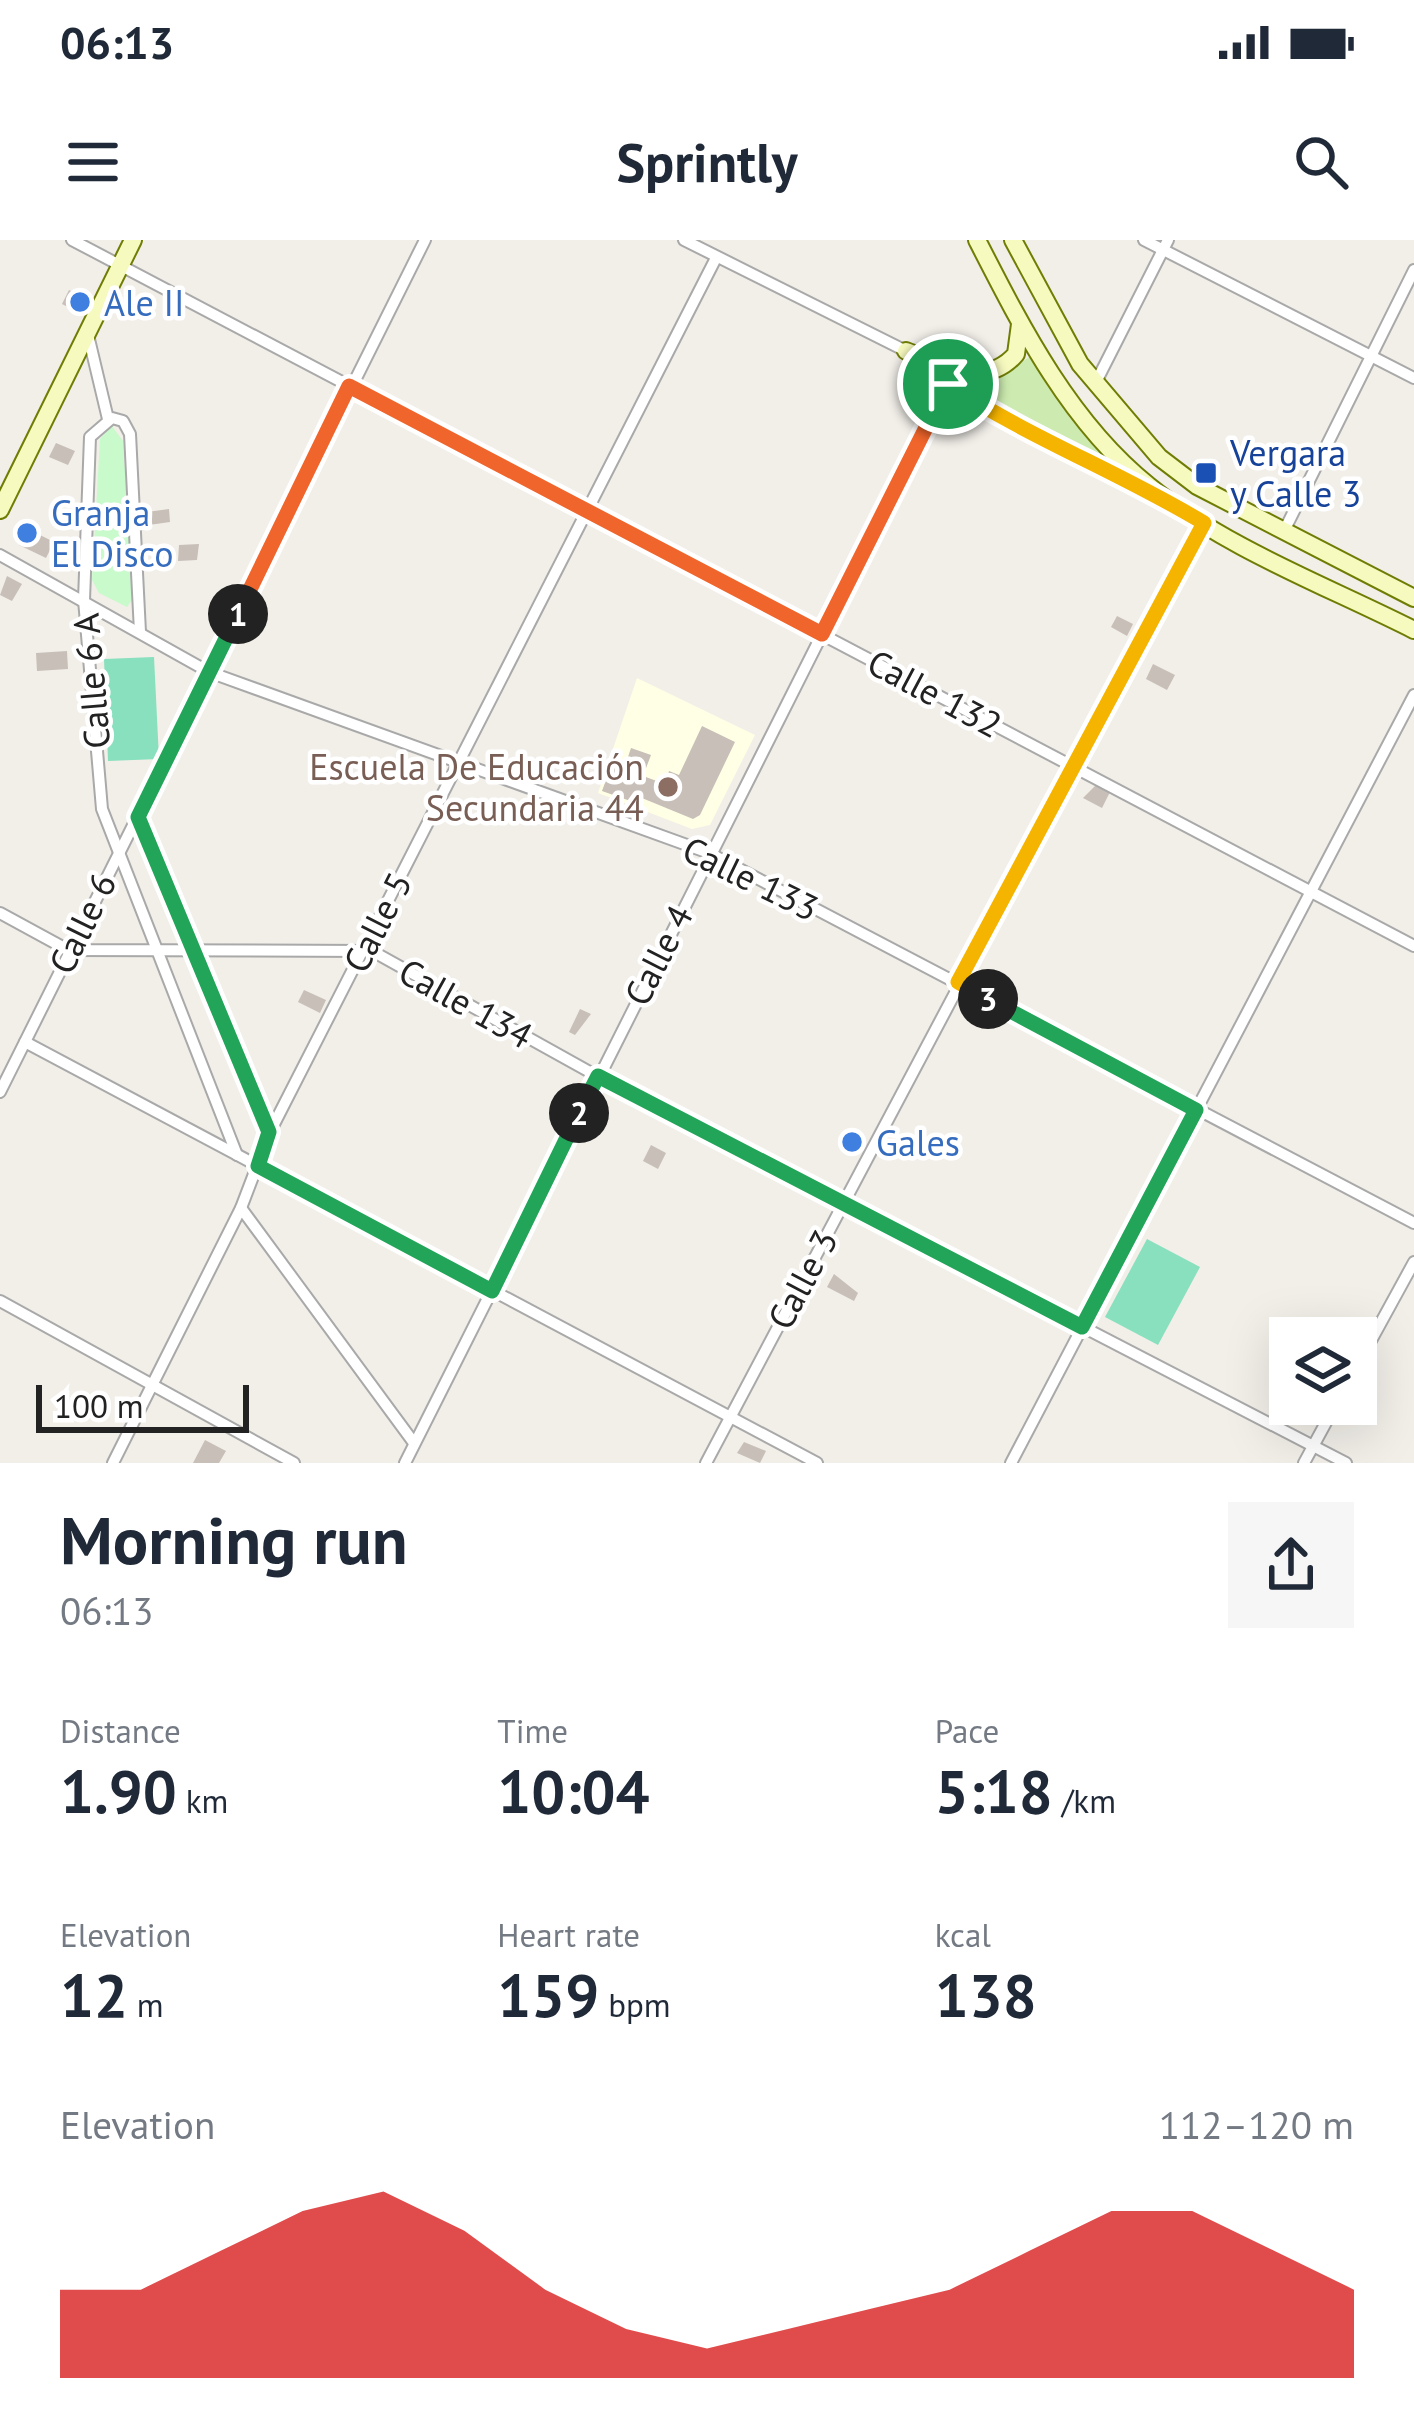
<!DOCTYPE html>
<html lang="en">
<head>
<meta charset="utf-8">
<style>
  body { margin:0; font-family:"PT Sans",sans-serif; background:#f6f6f7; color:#1f2937; height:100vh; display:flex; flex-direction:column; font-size:45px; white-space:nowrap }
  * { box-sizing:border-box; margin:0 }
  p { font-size:39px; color:#747a83 }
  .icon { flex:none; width:66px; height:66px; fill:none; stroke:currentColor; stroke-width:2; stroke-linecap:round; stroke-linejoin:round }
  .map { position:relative; height:1223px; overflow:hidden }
  .panel { display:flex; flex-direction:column; background:#fff; flex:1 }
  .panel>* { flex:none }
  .controls { position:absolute; left:1269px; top:1077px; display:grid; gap:24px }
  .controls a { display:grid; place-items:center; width:108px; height:108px; border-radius:0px; background:#fff; box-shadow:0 12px 48px #0002; font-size:60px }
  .scale { position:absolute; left:36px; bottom:30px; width:213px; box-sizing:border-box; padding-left:12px; border:6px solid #222; border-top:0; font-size:33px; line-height:42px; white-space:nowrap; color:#222; -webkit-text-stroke:9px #fff; paint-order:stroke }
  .pin { position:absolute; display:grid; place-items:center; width:102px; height:102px; color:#fff; margin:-51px; border:6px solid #fff; border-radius:50%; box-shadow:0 3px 12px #0007 }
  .km { position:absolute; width:60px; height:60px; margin:-30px; border-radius:50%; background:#222; color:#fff; font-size:33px; line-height:60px; text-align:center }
  .round { display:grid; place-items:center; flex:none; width:126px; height:126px; border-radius:0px; background:#f6f6f7 }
  .head { display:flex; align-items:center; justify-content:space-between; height:204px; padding:0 60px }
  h1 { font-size:66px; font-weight:600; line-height:90px }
  .stats { display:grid; grid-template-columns:repeat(3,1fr); gap:18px; height:204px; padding:12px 60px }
  .stats div { display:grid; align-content:center }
  .stats b { font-size:60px; font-weight:600 }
  .stats small { font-size:33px; font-weight:400 }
  .stats p { font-size:33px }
  .chart { height:336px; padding:24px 60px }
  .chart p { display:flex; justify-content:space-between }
  .chart svg { width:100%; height:216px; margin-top:12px; fill:#d40000; opacity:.7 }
  .status { display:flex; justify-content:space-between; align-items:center; height:84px; padding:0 60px; background:#fff; direction:ltr }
  .status svg { height:33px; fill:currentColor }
  header { display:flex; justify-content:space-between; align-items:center; height:156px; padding:0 60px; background:#fff; font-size:54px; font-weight:600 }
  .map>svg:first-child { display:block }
</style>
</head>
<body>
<div class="status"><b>06:13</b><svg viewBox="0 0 49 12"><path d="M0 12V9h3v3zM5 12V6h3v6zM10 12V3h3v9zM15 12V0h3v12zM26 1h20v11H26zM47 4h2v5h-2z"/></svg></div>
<header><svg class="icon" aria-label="menu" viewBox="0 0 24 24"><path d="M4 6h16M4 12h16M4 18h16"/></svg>Sprintly<svg class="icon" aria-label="search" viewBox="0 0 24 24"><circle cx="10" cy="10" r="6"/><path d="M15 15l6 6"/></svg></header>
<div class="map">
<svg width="1414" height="1223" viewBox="0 0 1414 1223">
  <rect width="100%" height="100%" fill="#f2efe9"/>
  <path fill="#ffffe5" d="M637 438 755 495 710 585 692 589 598 553Z"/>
  <path fill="#cdebb0" d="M1029 117 1119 228 1116 232 1014 180 943 133 1001 137Z"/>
  <path fill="#c8facc" d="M112 186 123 201 134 357 127 367 99 353 92 340 100 199Z"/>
  <g fill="#88e0be">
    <path d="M154 417 159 519 108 521 104 419Z"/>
    <path d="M1147 999 1200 1027 1158 1105 1105 1077Z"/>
  </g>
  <g fill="#c7bfb8">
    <path d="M69 50 89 60 82 74 62 64Z"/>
    <path d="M56 203 75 211 68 225 49 217Z"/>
    <path d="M169 269 170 282 149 285 147 272Z"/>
    <path d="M28 289 54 302 46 318 19 305Z"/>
    <path d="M199 304 197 320 178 321 179 305Z"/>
    <path d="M7 336 22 344 12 361 0 355Z"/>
    <path d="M1117 376 1133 384 1127 396 1111 387Z"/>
    <path d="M67 411 68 429 37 431 36 413Z"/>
    <path d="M1153 424 1175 435 1167 450 1146 439Z"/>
    <path d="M702 486 735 502 700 575 693 579 637 556 636 563 602 551 613 521 625 526 631 508 651 515 643 536 665 544 669 531 679 535Z"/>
    <path d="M1096 545 1110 552 1102 568 1083 558Z"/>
    <path d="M304 750 326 760 320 773 298 762Z"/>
    <path d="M580 769 591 774 575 795 569 792Z"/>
    <path d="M850 891 862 898 854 913 841 907Z"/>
    <path d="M651 905 666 913 658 929 643 921Z"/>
    <path d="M834 1034 858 1053 854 1061 827 1047Z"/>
    <path d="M205 1200 226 1211 219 1223H193Z"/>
    <path d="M744 1202 766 1211 760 1223 737 1213Z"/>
  </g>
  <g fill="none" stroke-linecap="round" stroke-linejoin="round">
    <g stroke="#a9a9a9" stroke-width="14">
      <g id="street">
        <path d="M72 0 1414 706"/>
        <path d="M684 0 906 111 1009 184 1142 247"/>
        <path d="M1144 0 1414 138"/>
        <path d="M88 95 108 179"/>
        <path d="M1095 144 1168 0"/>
        <path d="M1285 289 1414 30"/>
        <path d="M0 315 209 432 709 613 1414 983"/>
        <path d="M140 392 130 194 123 181 112 178 90 197 84 360 102 569 237 915"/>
        <path d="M138 577 270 892"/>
        <path d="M0 673 68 710 372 711 597 836 1346 1223"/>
        <path d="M25 802 817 1223"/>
        <path d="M0 852 425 0"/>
        <path d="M241 968 414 1203"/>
        <path d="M0 1061 294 1223"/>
        <path d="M1356 1128 1414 1022"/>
        <path d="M113 1223 241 968 270 892 716 18"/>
        <path d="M405 1223 948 144"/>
        <path d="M706 1223 1204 283"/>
        <path d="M1011 1223 1414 455"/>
        <path d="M1304 1223 1336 1164"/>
      </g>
    </g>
    <g stroke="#707d05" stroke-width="20">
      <g id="secondary">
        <path d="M977 0C1022 88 1070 183 1149 246 1225 308 1327 346 1414 390"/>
        <path d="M1013 0 1080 124 1159 217 1197 246 1414 358"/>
        <path d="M906 111C943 125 985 150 1016 114L1020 84"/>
        <path d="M0 270 133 0"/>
      </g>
    </g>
    <use href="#street" stroke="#fff" stroke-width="10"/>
    <use href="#secondary" stroke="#f7fabf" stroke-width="16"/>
  </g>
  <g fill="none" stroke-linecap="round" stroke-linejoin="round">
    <g stroke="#fff" stroke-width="24">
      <path id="split-1" d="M238 374 349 146 822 394 948 144"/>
    </g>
    <g stroke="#fff" stroke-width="24">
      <path id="split-2" d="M238 374 138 577 269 892 258 926 492 1051 579 873"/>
    </g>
    <g stroke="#fff" stroke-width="24">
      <path id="split-3" d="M579 873 598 836 1082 1087 1196 870 988 759"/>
    </g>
    <g stroke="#fff" stroke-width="24">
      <path id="split-4" d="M948 144C1029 198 1120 232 1204 283L958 742 988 759"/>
    </g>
    <use href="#split-1" stroke="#f0652b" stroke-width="15"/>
    <use href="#split-2" stroke="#22a559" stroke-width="15"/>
    <use href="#split-3" stroke="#22a559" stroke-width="15"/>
    <use href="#split-4" stroke="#f5b400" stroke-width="15"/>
  </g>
  <g fill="#3f7fe0" stroke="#fff" stroke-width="4.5">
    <circle cx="80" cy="62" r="12"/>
    <circle cx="27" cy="293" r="12"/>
    <circle cx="852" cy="902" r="12"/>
  </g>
  <rect fill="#1a4fb4" stroke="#fff" stroke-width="4.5" x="1194" y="221" width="24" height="24" rx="6"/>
  <circle fill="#8d6e63" stroke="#fff" stroke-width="4.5" cx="668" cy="547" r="12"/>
  <g text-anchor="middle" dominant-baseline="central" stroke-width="9" stroke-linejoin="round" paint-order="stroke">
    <g font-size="36" fill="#366cbe" stroke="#fff" text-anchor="start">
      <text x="104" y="62">Ale II</text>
      <text x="51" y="272">Granja<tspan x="51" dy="41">El Disco</tspan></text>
      <text x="876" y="902">Gales</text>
    </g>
    <g font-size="36" fill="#164399" stroke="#fff" text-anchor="start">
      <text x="1230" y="212">Vergara<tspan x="1230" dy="41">y Calle 3</tspan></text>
    </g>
    <g font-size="36" fill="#222" stroke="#fff">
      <text transform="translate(91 441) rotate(-95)">Calle 6 A</text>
      <text transform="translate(935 453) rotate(28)">Calle 132</text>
      <text transform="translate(751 638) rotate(26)">Calle 133</text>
      <text transform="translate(377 682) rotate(-63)">Calle 5</text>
      <text transform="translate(82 683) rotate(-64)">Calle 6</text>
      <text transform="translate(658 715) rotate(-63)">Calle 4</text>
      <text transform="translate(466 763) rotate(29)">Calle 134</text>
      <text transform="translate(802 1039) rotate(-62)">Calle 3</text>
    </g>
    <g font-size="36" fill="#785e54" stroke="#fff" text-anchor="end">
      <text x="644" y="526">Escuela De Educación<tspan x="644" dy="41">Secundaria 44</tspan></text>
    </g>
  </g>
</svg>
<div class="controls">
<a><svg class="icon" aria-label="layers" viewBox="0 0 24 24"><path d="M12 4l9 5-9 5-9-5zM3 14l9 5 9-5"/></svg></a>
</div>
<div class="scale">100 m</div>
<div class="pin" style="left:948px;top:144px;background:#1e9e55"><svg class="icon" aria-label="arrive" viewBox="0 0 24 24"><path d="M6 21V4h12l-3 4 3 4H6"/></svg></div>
<b class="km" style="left:238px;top:374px">1</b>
<b class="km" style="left:579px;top:873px">2</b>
<b class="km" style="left:988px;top:759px">3</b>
</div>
<section class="panel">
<div class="head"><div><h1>Morning run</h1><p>06:13</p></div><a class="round"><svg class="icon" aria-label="share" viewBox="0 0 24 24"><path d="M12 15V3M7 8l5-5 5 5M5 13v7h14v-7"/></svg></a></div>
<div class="stats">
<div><p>Distance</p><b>1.90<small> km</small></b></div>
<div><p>Time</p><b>10:04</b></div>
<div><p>Pace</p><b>5:18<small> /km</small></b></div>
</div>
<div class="stats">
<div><p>Elevation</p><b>12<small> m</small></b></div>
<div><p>Heart rate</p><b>159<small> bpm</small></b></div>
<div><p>kcal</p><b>138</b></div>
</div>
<div class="chart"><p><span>Elevation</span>112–120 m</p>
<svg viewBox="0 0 160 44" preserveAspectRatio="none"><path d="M0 44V26L10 26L20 18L30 10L40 6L50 14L60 26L70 34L80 38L90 34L100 30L110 26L120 18L130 10L140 10L150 18L160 26V44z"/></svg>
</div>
</section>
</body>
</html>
